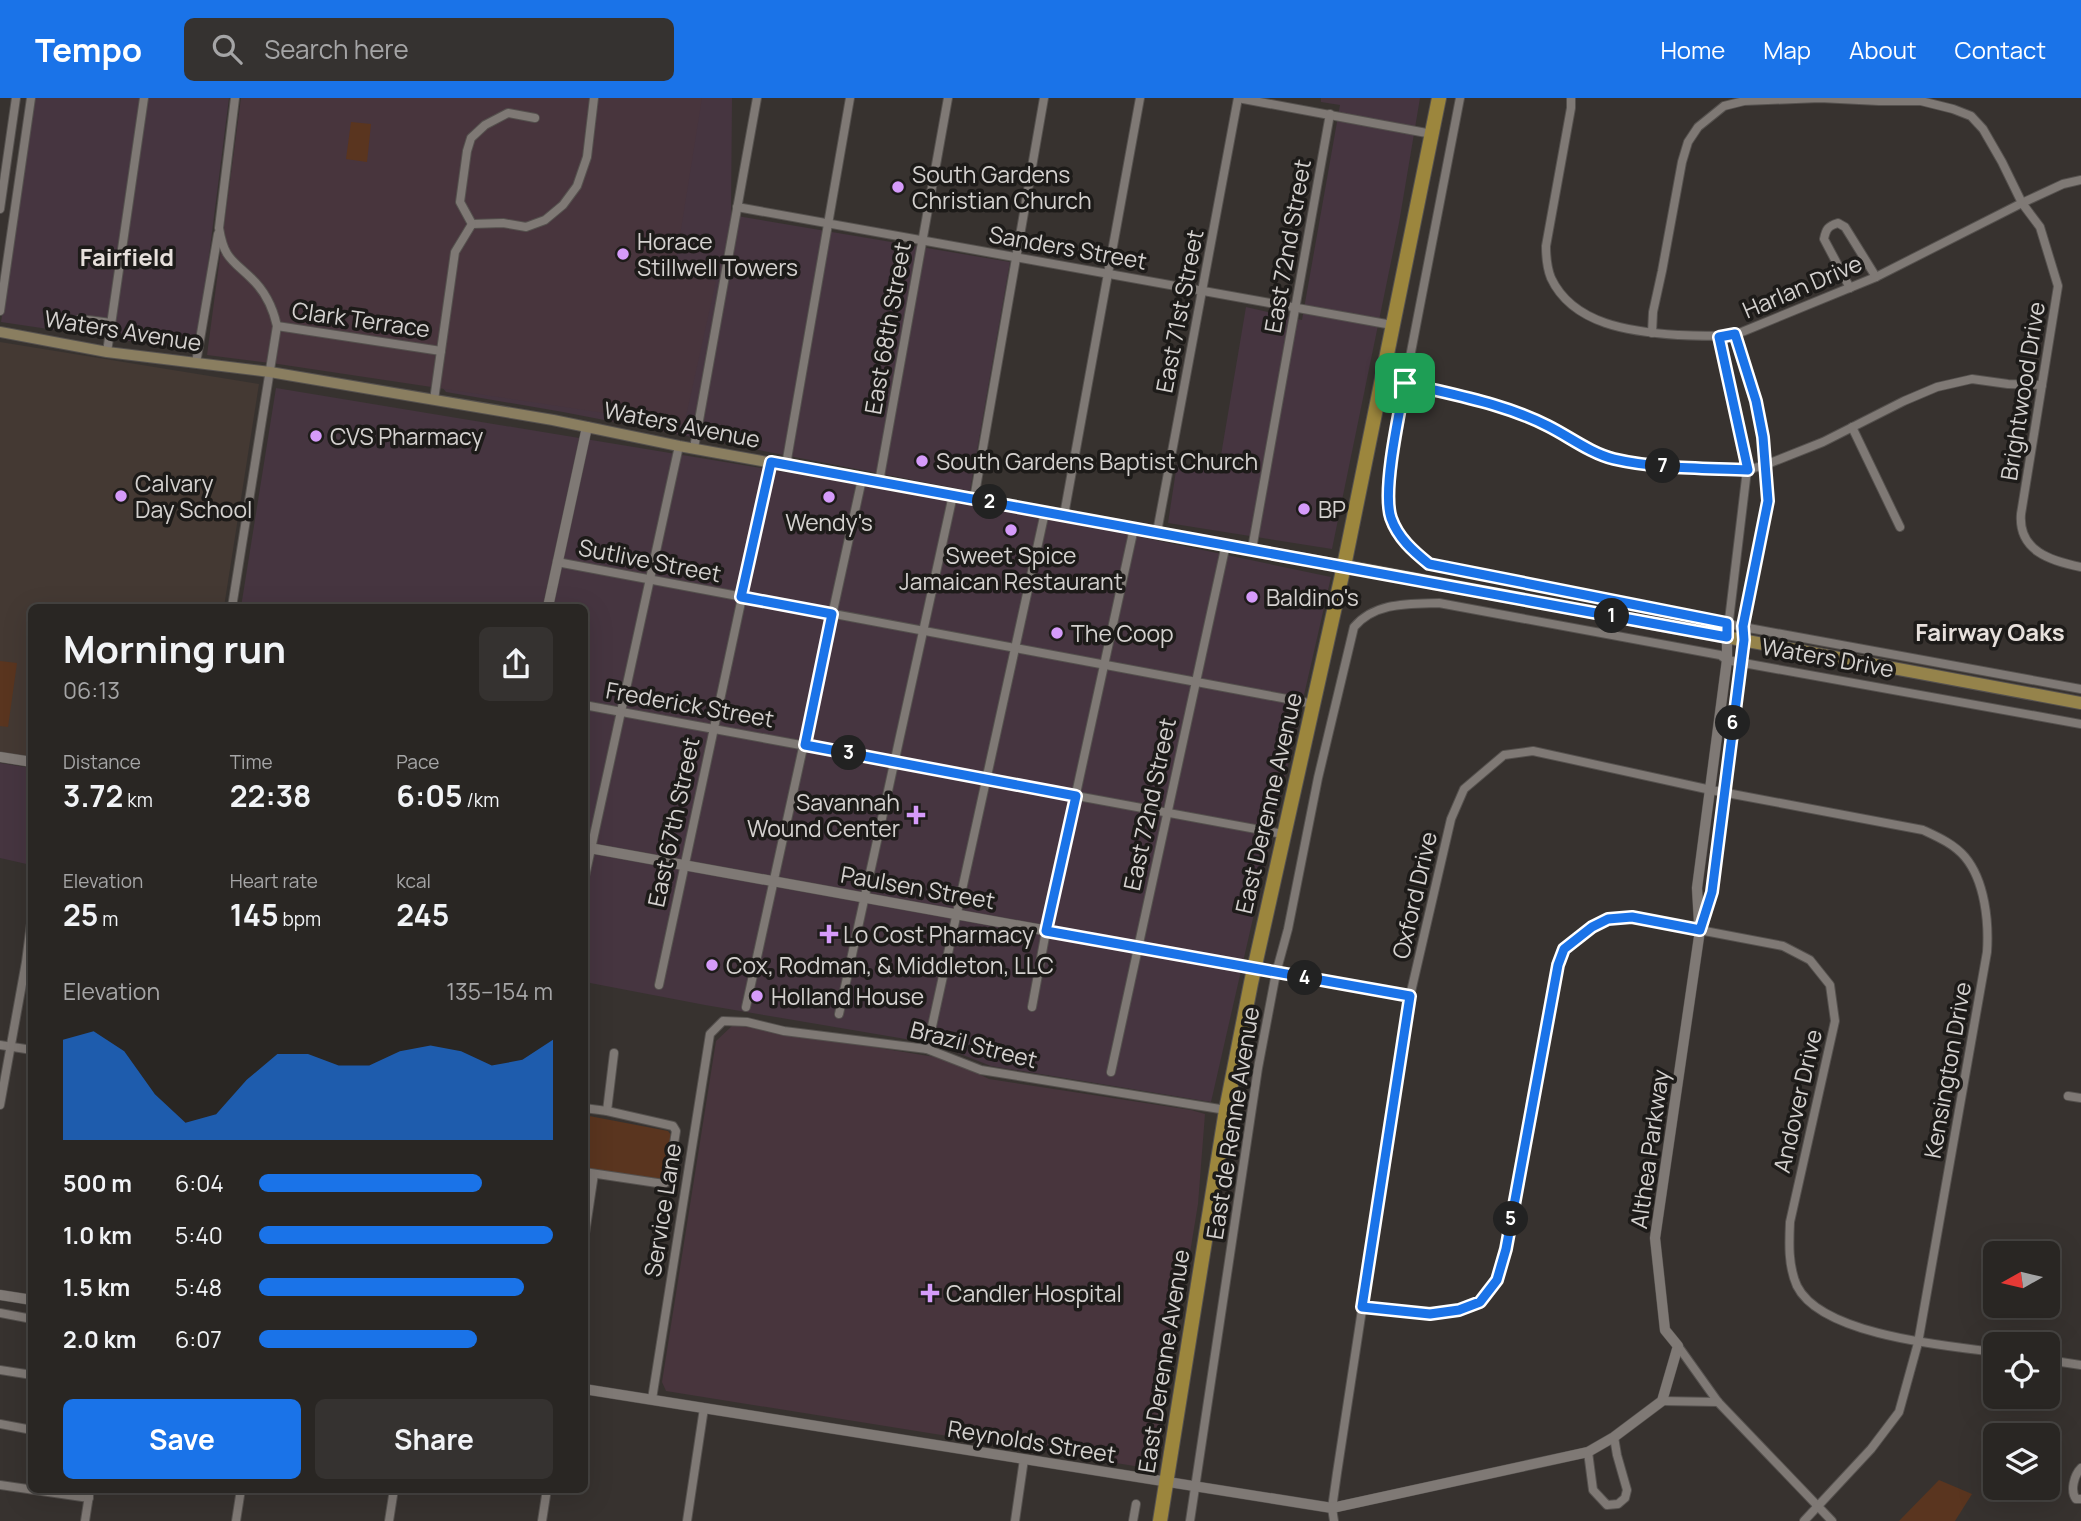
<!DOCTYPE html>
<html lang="en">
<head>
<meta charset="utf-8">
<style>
  body { margin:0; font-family:Manrope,sans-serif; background:#353230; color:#f1f3f6; height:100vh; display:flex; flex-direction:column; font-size:26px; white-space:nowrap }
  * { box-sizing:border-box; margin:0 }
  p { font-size:23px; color:#a5a5a6 }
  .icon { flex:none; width:38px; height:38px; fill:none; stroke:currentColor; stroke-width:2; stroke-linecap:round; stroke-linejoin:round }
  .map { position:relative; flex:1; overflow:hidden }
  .details { position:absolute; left:28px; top:506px; width:560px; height:889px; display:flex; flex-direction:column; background:#292623; border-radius:10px; box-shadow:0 7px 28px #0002,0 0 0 2px #454341 }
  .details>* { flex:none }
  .needle { width:46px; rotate:262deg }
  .buttons { position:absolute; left:1983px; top:1143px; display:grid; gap:14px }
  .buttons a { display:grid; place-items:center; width:77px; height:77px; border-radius:10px; background:#292623; box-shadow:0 7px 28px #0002,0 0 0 2px #454341; font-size:35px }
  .pin { position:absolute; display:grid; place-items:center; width:60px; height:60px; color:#fff; margin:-30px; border-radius:14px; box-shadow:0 4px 10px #0006 }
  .km { position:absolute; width:35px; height:35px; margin:-18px; border-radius:50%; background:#222; color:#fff; font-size:19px; line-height:35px; text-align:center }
  .round { display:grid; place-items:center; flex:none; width:74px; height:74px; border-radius:10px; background:#353230 }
  .overview { display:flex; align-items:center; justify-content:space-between; height:119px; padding:0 35px }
  h1 { font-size:38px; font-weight:700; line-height:52px }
  .metrics { display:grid; grid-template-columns:repeat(3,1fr); gap:10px; height:119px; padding:7px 35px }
  .metrics div { display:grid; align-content:center }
  .metrics b { font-size:30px; font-weight:700 }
  .metrics small { font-size:19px; font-weight:400 }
  .metrics p { font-size:19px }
  .chart { height:196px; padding:14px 35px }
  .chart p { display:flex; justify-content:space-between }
  .chart svg { width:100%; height:126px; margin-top:7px; fill:#1a73e8; opacity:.7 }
  .cta { display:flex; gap:14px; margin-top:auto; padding:14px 35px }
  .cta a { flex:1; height:80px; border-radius:10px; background:#1a73e8; color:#fff; font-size:28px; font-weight:700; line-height:80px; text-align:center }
  .cta a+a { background:#353230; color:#f1f3f6 }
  ul { padding:0 35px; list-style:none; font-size:23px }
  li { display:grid; grid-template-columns:112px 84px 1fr; align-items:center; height:52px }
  li i { height:18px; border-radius:9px; background:#1a73e8 }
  header { display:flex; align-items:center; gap:42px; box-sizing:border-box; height:98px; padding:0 35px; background:#1a73e8; color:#fff }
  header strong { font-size:33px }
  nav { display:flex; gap:38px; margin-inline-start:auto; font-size:24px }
  .search { width:490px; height:63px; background:#353230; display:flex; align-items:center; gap:18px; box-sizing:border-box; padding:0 24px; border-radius:10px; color:#a5a5a6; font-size:26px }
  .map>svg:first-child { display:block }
</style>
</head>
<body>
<header>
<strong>Tempo</strong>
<div class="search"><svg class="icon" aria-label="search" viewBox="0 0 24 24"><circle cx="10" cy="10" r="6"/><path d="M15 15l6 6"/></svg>Search here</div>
<nav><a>Home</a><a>Map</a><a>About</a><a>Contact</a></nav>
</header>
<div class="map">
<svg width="2081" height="1423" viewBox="0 0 2081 1423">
  <rect width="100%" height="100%" fill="#37322f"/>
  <g fill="#463540">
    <path d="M35 0H229L197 253 1 224Z"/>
    <path d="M600 0H732L731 117 1010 164 970 393 563 314 446 294 442 289Z"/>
    <path d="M1321 0H1420L1399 125 1332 451 1168 425 1177 366 1218 375 1246 209 1302 222 1340 7 1321 4Z"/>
    <path d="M276 290 803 377 1126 436 1331 479 1211 1004 991 968 935 946 705 907 585 884 584 509H241Z"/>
    <path d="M0 665 31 670V767L0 760Z"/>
  </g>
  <path fill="#443933" d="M0 244 259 286 224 509H32L31 659 0 655Z"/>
  <g fill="#48353d">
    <path d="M241 0H702L674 175 716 183 684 327 278 266 207 257Z"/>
    <path d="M732 928H744L947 961 989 981 1191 1012 1205 1016 1198 1106 1155 1368 1147 1370 666 1293 662 1284 716 943Z"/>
  </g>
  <g fill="#5a351f">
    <path d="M351 24 371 26 367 64 346 61Z"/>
    <path d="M0 563 17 565 8 629 0 628Z"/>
    <path d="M584 1017 668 1033 671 1037 661 1081 585 1070Z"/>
    <path d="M1939 1382 1972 1396 1955 1423H1899Z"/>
  </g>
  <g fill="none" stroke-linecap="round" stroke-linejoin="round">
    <g stroke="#55514e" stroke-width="10">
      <g id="minor">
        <path d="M1460 0 1405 285 1388 400 1391 420 1401 440 1412 453 1429 466 1743 529 2081 591"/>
        <path d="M1571 0V10L1546 148C1546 158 1547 170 1551 180 1573 227 1632 234 1678 237 1698 238 1717 239 1737 236L1876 179 2022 105 2063 86 2081 82"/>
        <path d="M737 109 1392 227"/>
        <path d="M0 111 16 0"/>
        <path d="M472 126 503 125 526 129 545 122 563 107 577 88 587 59 594 0"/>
        <path d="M1850 190 1824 141C1826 131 1828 128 1838 125L1845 129 1876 179"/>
        <path d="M0 213 31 0"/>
        <path d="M80 221 111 225"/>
        <path d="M277 228 441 253"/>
        <path d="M1652 235 1653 214 1662 173 1682 64 1688 44 1698 29 1724 8 1744 3 1820 0 1879 3H1921L1953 11 1971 18 1983 31 2002 64 2022 105 2040 129 2058 188 2021 416C2018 453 2051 463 2081 469"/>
        <path d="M1735 236 1756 303 1763 339 1768 403 1743 529 1744 543"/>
        <path d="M1719 239 1747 372 1727 539"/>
        <path d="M107 254 144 0"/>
        <path d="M196 265 218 136"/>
        <path d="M1405 285 1498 307 1548 328 1577 346 1613 361 1660 368 1747 372 1765 367 1823 344 1904 303 1937 289 1972 281 2008 286 2042 287"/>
        <path d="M434 302 455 154 472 126 460 104 467 53 471 40 485 27 508 15 535 20"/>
        <path d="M1852 329 1900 429"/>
        <path d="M694 350 757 0"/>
        <path d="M786 367 850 0"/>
        <path d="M879 384 948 0"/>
        <path d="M974 401 1044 0"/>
        <path d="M1064 417 1140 0"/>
        <path d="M1157 434 1238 0 1432 36"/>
        <path d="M1252 451 1330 16"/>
        <path d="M557 464 1314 606"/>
        <path d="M232 509 277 228C273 210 265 193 251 180 231 161 224 160 219 130L235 0"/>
        <path d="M584 607 1283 736"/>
        <path d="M584 783 679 348"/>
        <path d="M1253 870 1410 898"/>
        <path d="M659 887 771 364"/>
        <path d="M746 909 862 381"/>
        <path d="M1032 909 1046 833 1134 430"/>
        <path d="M839 916 953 397"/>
        <path d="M0 947 32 952"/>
        <path d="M927 951 1045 414"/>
        <path d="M1111 974 1226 446"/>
        <path d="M2068 998 2081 1000"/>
        <path d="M0 1007 26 864 32 818"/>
        <path d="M584 1010 607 1013 673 1028 676 1033 668 1082 664 1086 584 1074"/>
        <path d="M607 1013 614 955"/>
        <path d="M584 1142 594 1076"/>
        <path d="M1362 1209 1430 1217 1459 1212 1480 1204 1497 1183 1506 1151 1558 867 1565 851 1592 829 1608 821 1631 819 1783 848 1810 862 1830 887 1835 923 1790 1124C1789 1145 1788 1168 1797 1188 1821 1237 1946 1248 1995 1254"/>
        <path d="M0 1215 32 1221"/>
        <path d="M1678 1248 1718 1304 1832 1423"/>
        <path d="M2048 1262 2081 1267"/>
        <path d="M0 1272 32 1277"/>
        <path d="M652 1301 710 936 723 923 747 924 784 933 927 951 981 972 1226 1012"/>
        <path d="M1662 1303 1718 1304"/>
        <path d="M0 1326 32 1332"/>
        <path d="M1588 1354 1593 1392 1607 1407 1618 1406 1625 1400 1627 1392 1617 1357 1614 1339"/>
        <path d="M2081 1370C2074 1377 2070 1393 2076 1401H2081"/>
        <path d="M0 1387 89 1400"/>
        <path d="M85 1423 90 1391"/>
        <path d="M236 1423 241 1391"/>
        <path d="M389 1423 394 1391"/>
        <path d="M542 1423 547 1391"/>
        <path d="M687 1423 704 1310"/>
        <path d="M1015 1423 1024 1361"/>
        <path d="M1133 1423 1136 1406"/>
        <path d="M1190 1423 1258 970 1276 875 1288 831 1318 680 1354 529C1375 504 1409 506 1439 505L1720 557 1727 562 2081 626"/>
        <path d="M1334 1423 1332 1410 1337 1375 1410 898 1451 721 1464 691 1504 657 1533 653 1711 692 1923 732C1938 739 1954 746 1965 759 1985 783 1989 824 1987 854L1918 1245 1899 1314 1871 1351 1804 1423"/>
      </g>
    </g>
    <g stroke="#55514e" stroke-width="11">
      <g id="tertiary">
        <path d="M548 509 587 329"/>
        <path d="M0 659 32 664"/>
        <path d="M584 749 1253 870"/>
        <path d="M1699 825 1697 790 1727 562V539"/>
        <path d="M0 1197 32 1202"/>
        <path d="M584 1291 1332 1410 1588 1354 1614 1339 1662 1303 1678 1248 1665 1232 1655 1140 1700 832 1712 794 1744 543"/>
      </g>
    </g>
    <g stroke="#55514e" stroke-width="12">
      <path id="secondary" d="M0 234 107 254 270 274 553 322 679 348 1344 468"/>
    </g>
    <g stroke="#55514e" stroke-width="14">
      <path id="primary" d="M1344 468 2081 605"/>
    </g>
    <g stroke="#55514e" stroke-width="16">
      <path id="trunk" d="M1160 1423 1226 1012 1251 885 1344 468 1439 0"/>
    </g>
    <use href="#minor" stroke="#7f7975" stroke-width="8"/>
    <use href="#tertiary" stroke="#7f7975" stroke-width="10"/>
    <use href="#secondary" stroke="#8a7e60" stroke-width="10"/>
    <use href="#primary" stroke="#95834b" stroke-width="12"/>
    <use href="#trunk" stroke="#9c863d" stroke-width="14"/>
  </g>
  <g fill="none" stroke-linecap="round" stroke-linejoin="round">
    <g stroke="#fff" stroke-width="14">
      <path id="route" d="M1735 236 1756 303 1763 339 1768 403 1743 528 1744 542 1712 794 1700 832 1632 819 1608 821 1592 829 1564 851 1558 867 1506 1151 1497 1182 1480 1204 1459 1212 1430 1216 1362 1209 1410 898 1046 833 1076 698 805 647 832 516 741 499 771 364 1727 539V525L1429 466C1413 453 1398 440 1391 420 1382 393 1399 316 1405 285 1453 297 1503 305 1548 328 1570 339 1590 355 1614 361 1657 371 1704 370 1748 372L1719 239Z"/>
    </g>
    <use href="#route" stroke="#1a73e8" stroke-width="9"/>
  </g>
  <g fill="#d59bfa" stroke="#1d1b19" stroke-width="2.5">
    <circle cx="898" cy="89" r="7"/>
    <circle cx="623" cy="156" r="7"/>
    <circle cx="316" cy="338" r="7"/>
    <circle cx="922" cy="363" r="7"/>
    <circle cx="121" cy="398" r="7"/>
    <circle cx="829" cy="399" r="7"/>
    <circle cx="1304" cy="411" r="7"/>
    <circle cx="1011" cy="432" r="7"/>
    <circle cx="1252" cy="499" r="7"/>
    <circle cx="1057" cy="535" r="7"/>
    <path d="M912.5 706.5h7v7h7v7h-7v7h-7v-7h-7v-7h7z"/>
    <path d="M825.5 825.5h7v7h7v7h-7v7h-7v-7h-7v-7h7z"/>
    <circle cx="712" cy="867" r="7"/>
    <circle cx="757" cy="898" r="7"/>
    <path d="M926.5 1184.5h7v7h7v7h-7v7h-7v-7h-7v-7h7z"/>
  </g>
  <g text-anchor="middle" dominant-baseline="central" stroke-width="7" stroke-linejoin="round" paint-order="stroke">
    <g font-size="23" fill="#d4d1cf" stroke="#1d1b19" text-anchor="start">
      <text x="912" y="76">South Gardens<tspan x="912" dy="26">Christian Church</tspan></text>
      <text x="637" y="143">Horace<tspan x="637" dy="26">Stillwell Towers</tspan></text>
      <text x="330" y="338">CVS Pharmacy</text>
      <text x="936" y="363">South Gardens Baptist Church</text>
      <text x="135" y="385">Calvary<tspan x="135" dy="26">Day School</tspan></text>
      <text x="1318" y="411">BP</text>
      <text x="829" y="424" text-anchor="middle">Wendy's</text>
      <text x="1011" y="457" text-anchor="middle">Sweet Spice<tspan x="1011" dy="26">Jamaican Restaurant</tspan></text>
      <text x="1266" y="499">Baldino's</text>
      <text x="1071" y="535">The Coop</text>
      <text x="900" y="704" text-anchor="end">Savannah<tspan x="900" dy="26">Wound Center</tspan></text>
      <text x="843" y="836">Lo Cost Pharmacy</text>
      <text x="726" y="867">Cox, Rodman, &amp; Middleton, LLC</text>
      <text x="771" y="898">Holland House</text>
      <text x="946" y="1195">Candler Hospital</text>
    </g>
    <g font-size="23" fill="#d4d1cf" stroke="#1d1b19">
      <text transform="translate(1287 148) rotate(-80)">East 72nd Street</text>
      <text transform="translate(1068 149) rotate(10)">Sanders Street</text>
      <text transform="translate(1802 188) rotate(-23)">Harlan Drive</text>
      <text transform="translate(1179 213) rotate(-79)">East 71st Street</text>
      <text transform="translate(361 221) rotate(8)">Clark Terrace</text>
      <text transform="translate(887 230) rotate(-80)">East 68th Street</text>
      <text transform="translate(123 232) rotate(9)">Waters Avenue</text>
      <text transform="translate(2022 293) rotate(-81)">Brightwood Drive</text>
      <text transform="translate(682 326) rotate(11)">Waters Avenue</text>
      <text transform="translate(650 462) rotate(11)">Sutlive Street</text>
      <text transform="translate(1828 559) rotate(10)">Waters Drive</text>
      <text transform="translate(690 606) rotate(10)">Frederick Street</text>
      <text transform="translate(1268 705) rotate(-77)">East Derenne Avenue</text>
      <text transform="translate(1149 706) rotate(-78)">East 72nd Street</text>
      <text transform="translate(673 724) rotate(-78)">East 67th Street</text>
      <text transform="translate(918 789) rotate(10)">Paulsen Street</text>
      <text transform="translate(1414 797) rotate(-77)">Oxford Drive</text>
      <text transform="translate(974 946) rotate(14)">Brazil Street</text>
      <text transform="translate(1947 972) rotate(-80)">Kensington Drive</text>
      <text transform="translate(1797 1003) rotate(-77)">Andover Drive</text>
      <text transform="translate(1232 1025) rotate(-81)">East de Renne Avenue</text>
      <text transform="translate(1649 1051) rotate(-82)">Althea Parkway</text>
      <text transform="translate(662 1112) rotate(-81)">Service Lane</text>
      <text transform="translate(1163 1263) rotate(-81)">East Derenne Avenue</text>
      <text transform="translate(1032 1343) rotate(9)">Reynolds Street</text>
    </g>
    <g font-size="24" font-weight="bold" fill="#e7e0dc" stroke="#1d1b19">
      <text x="127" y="158">Fairfield</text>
      <text x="1990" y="533">Fairway Oaks</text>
    </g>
  </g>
</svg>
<div class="buttons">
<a><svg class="needle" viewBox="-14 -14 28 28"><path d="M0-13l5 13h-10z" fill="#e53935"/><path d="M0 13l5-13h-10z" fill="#a5a5a6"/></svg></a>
<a><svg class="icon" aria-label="locate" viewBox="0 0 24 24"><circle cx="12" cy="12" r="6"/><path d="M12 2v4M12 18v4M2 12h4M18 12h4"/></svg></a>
<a><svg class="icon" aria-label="layers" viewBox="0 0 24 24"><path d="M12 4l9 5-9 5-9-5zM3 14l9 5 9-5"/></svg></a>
</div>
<div class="pin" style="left:1405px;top:285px;background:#1e9e55"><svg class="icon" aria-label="arrive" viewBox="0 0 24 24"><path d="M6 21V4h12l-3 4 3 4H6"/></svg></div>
<b class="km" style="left:1612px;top:518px">1</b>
<b class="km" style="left:990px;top:404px">2</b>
<b class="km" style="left:849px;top:655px">3</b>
<b class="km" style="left:1305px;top:880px">4</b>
<b class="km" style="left:1511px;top:1121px">5</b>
<b class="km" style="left:1733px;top:625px">6</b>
<b class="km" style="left:1663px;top:368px">7</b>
<section class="details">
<div class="overview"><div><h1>Morning run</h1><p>06:13</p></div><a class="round"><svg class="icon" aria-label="share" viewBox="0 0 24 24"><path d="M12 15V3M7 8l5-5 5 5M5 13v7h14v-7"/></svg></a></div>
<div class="metrics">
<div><p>Distance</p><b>3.72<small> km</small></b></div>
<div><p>Time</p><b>22:38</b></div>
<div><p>Pace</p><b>6:05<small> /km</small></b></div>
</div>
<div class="metrics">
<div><p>Elevation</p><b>25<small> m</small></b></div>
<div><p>Heart rate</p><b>145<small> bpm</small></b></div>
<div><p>kcal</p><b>245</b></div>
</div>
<div class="chart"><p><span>Elevation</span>135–154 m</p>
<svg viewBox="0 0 160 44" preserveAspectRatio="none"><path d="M0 44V9L10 6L20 13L30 28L40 38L50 35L60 23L70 14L80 14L90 18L100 18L110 13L120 11L130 13L140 18L150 16L160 9V44z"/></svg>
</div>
<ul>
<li><b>500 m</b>6:04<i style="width:76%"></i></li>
<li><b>1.0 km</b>5:40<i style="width:100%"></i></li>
<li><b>1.5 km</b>5:48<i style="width:90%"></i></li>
<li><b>2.0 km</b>6:07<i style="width:74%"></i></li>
</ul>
<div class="cta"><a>Save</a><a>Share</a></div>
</section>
</div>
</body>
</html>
